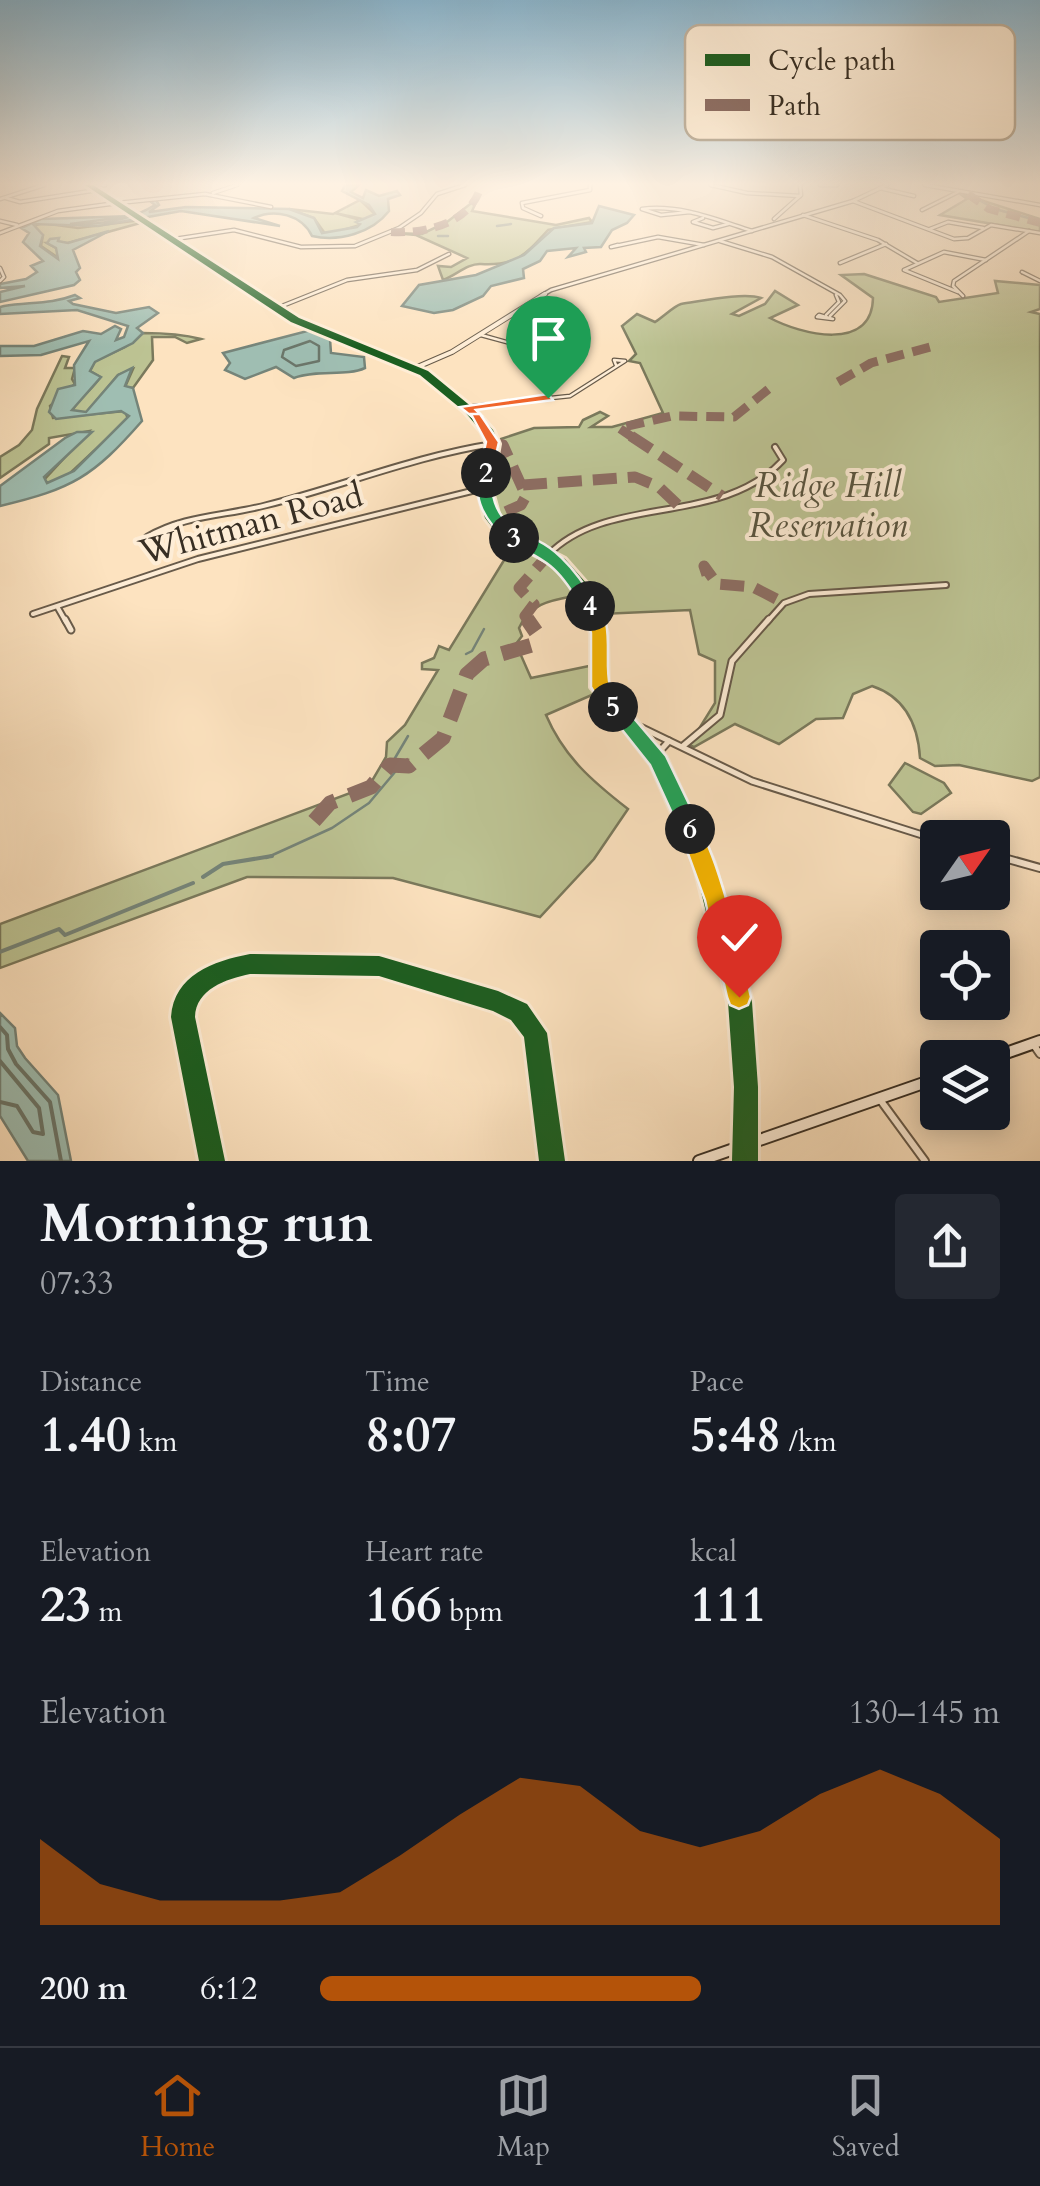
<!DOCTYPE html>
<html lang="en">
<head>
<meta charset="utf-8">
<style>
  body { margin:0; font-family:Cardo,serif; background:#242831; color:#f1f3f6; height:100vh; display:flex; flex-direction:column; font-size:38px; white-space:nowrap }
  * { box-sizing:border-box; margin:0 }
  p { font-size:32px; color:#9ea1a6 }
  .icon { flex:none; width:55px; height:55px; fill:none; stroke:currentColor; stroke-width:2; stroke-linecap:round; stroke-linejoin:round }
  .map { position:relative; height:1161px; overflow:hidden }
  .side { display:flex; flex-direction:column; background:#171b24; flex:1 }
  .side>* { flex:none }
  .needle { width:65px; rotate:56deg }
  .buttons { position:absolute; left:920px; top:820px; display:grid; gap:20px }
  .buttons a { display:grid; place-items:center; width:90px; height:90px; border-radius:10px; background:#171b24; box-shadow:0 5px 25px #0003; font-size:50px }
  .pin { position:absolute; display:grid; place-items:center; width:85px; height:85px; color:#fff; margin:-102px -42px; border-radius:50% 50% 50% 0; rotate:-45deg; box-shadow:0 0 10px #0007 }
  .pin .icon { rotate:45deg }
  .km { position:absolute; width:50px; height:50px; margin:-25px; border-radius:50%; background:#222; color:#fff; font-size:28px; line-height:50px; text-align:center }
  .round { display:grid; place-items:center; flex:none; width:105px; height:105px; border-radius:10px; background:#242831 }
  .headline { display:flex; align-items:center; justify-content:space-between; height:170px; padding:0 40px }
  h1 { font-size:55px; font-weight:700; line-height:75px }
  .metrics { display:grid; grid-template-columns:repeat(3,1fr); gap:15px; height:170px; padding:10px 40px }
  .metrics div { display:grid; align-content:center }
  .metrics b { font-size:50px; font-weight:700 }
  .metrics small { font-size:28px; font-weight:400 }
  .metrics p { font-size:28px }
  .chart { height:280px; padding:20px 40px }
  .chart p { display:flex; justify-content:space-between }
  .chart svg { width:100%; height:180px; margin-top:10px; fill:#b45309; opacity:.7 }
  ul { padding:0 40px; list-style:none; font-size:32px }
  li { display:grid; grid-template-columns:160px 120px 1fr; align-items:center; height:75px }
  li i { height:25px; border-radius:12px; background:#b45309 }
  .menu { display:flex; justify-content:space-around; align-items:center; height:140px; border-top:2px solid #363941; background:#171b24; font-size:28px; color:#9ea1a6 }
  .menu a { display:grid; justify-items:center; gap:5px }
  .menu .current { color:#b45309 }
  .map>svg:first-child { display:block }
</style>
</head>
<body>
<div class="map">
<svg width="1040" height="1161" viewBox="0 0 1040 1161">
  <rect width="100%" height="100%" fill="#fde3c0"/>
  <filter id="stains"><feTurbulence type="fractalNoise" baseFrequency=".002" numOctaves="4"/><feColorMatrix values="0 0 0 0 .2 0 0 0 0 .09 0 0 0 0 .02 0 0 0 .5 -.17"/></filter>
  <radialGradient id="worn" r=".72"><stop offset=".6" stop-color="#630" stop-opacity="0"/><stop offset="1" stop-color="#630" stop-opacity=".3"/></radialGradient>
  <g fill="#bdc494" stroke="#7a795c" stroke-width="2.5">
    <path d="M959 193 1040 219V232L940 215 967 199Z"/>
    <path d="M478 198 472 211 556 225 589 218 592 222 548 230C525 255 517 266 481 264 468 263 455 276 443 280L438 266 451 267 467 258 416 235 393 233 422 234 447 222Z"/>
    <path d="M360 200 375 214 367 220 335 213 357 219 360 225 326 235 314 218 289 209 333 214Z"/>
    <path d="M141 220 144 222 68 243H47L56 248 60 259 41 246 43 235 31 227 42 223 78 228Z"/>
    <path d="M864 274 936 297 939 302 998 293 995 281 1040 285V309L1031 312 1040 314V777L1032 781 959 765 935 766 920 758C918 725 905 697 872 686L853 694 843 718 816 719 779 744 735 724 694 747 689 745 715 703V661L699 654 690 610 601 614 589 593C561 600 532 598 519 628L522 636 516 644 531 678 594 665 601 691 546 715C564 757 592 781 628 809L594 859 540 917 393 878 247 877 0 968V924L369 786 386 757 387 742 405 725 438 670 422 669V663L434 658 439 646 449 650 506 557 532 543C473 498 495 503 495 441L534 428 579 427 583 420 600 412 608 416 591 427H612L663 413 640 363 629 361 636 354 622 326 637 314 655 322C663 317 674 306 681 304 702 301 744 292 761 298L732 314 739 316 765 304 775 291 798 305 770 318C800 334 872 353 873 298L841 275Z"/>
    <path d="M143 333C164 333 182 334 201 339L187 343 175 337H152L153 360 133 388 125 387 133 369 118 375 86 413 72 412C75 400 93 390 100 377L90 371 95 361 125 347Z"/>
    <path d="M62 356 69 357 65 368H75L72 379 75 384 50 406 53 418 125 411 128 419 65 478 48 483 44 480 89 431 49 438V444L0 478V457L19 445 32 430 37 409Z"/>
    <path d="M905 763 944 783 951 793 921 814 913 812 889 785Z"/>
  </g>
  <g fill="#9fbeb2" stroke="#758479" stroke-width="2.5">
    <path d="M345 185H359L351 192 363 198 366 190 379 196 397 191 400 195 388 199 389 211C372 233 339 242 312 236 302 215 275 208 254 218L280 226 181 211 98 226 33 224 43 235 40 246 58 259 56 248 47 243 50 239 59 238 58 241 68 243 109 231 73 250 80 268 76 272 80 280 74 285 0 302V292L25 286 0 288V284L26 279 37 272 31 266 43 261 23 242 29 233 21 228 41 219 133 216 70 224C101 225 131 220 155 205L150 201 156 200 159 205 149 212 186 207 289 209 314 218 322 233 357 227 360 224 356 222 375 214 369 205 342 191Z"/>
    <path d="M599 206 634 215 627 223 612 230 601 247 584 248 586 252 568 257 576 248 547 251 540 261 523 269 524 278 491 286 483 296 453 310 434 313 402 306 419 285 476 275 524 255 554 228 592 223Z"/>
    <path d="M75 295 80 298 69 301 73 304 116 313 149 307 158 313 137 328 143 333 133 343 95 362 90 371 101 377 72 410 86 412 118 375 132 368 125 386 133 388 142 421C93 477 72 489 0 506V486L65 438 77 432H92L44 477 47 483 74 471 129 416 121 411 56 419 49 412 58 389 75 385 74 365 89 341 41 355 0 356V346H34L83 331 101 334 115 326 121 329 116 340 124 337 128 326 77 310 0 314V307L4 306C29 302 52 304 75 295Z"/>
    <path d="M311 330 330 339 331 353 364 357 365 368C346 377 317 369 294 378L276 367 245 379 225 370 230 363 223 353Z"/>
    <path d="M0 1013 15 1028 17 1046 25 1058 58 1095 71 1161H28L0 1116Z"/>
  </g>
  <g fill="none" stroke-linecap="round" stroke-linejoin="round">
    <path stroke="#6b766a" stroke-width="2.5" d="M310 341 319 346V361L296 366 282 357 284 350Z"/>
    <g stroke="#6b766a" stroke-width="4">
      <path d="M0 1027 7 1035 8 1049 16 1064 50 1102 61 1161"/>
      <path d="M0 1061 39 1108 43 1134 33 1132 17 1106 0 1102"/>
    </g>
    <g stroke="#758479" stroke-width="2.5">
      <path d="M972 196 995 209 1040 221"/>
      <path d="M497 226 511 224"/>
      <path d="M438 236H448"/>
      <path d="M466 654 472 651 484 629"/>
      <path d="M266 858 332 828 369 803 395 772V758L408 736"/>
    </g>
    <g stroke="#758479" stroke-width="4">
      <path d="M203 877 223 864 272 856"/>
      <path d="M0 952 59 929 65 935 193 883"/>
    </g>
    <g stroke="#685b4a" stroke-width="5">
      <g id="minor-far3">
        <path d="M711 185 747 193 800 196"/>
        <path d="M820 185H837"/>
        <path d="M91 186 105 185"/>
        <path d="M880 188 914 196"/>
        <path d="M213 193 237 185"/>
        <path d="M6 198 20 202 97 190"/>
        <path d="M0 199 44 185"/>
        <path d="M853 201 954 239 968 238 991 225 1040 233"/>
        <path d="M118 203 205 194 271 207"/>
        <path d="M922 210 958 192"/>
        <path d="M690 212 661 215 642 209C680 204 717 220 752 231"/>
        <path d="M803 215 878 240 917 263"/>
        <path d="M541 216 523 208 522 203 590 190V185"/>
        <path d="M703 218 693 222 713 228 728 224"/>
        <path d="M0 221 17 225"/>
        <path d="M930 229 948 222 983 228"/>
        <path d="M175 239 234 230 301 247 355 246 399 228 421 213 437 194 465 185"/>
        <path d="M720 241 772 257 840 295 845 301 830 316"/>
        <path d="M618 245 611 247 658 237 704 245"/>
        <path d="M840 263 886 244"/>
        <path d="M0 268 4 277 0 281"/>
        <path d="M1022 272 1040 281"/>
        <path d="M958 292 904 270 944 252 986 260"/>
        <path d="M963 296 953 286 954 281 1029 231"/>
        <path d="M277 308 347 280 417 270 449 254"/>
        <path d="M819 315 833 319 817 317Z"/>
        <path d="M826 315 839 302 836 295"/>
        <path d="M481 335 528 348 551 362 542 364 541 359"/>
        <path d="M466 407 570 396 625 361 614 360 616 365"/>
      </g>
    </g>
    <g stroke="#685b4a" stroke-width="8">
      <g id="minor-far2">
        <path d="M147 537C184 515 226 516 267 505 343 486 415 456 493 444"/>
        <path d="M548 555C608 493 720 528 783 460L775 447"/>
        <path d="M58 608 66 622"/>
        <path d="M33 614 198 559 484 488"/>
        <path d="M767 622 784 603 809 594 946 585"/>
      </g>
    </g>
    <g stroke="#685b4a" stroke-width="9">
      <g id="minor-far1">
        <path d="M65 619 71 630"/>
        <path d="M630 722 752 781 938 840"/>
        <path d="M683 746 720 715 732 661 769 619"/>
        <path d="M659 762V752L669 741"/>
        <path d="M992 854 1006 858"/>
      </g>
    </g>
    <g stroke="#685b4a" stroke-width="10">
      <g id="minor">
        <path d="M997 856 1040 868"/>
        <path d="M1033 1044 1040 1054"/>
        <path d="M881 1101 925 1161"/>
        <path d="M212 1161 183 1017C185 982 220 970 250 964L379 966 519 1012 535 1033 552 1161"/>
      </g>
    </g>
    <g stroke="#685b4a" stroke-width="5">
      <g id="tertiary-far4">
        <path d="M89 185 259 296"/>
        <path d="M925 185 1040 205"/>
        <path d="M774 219 801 195 800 185"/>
        <path d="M0 233 58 211 117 203"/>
        <path d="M541 296 551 290 853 201 887 185"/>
      </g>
    </g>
    <g stroke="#685b4a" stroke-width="6">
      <g id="tertiary-far3">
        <path d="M255 294C268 302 281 312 294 320 353 351 461 370 491 439"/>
        <path d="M415 368 452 352 545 294"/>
      </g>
    </g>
    <g stroke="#685b4a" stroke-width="9">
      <path id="tertiary-far2" d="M490 436C500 461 475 489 493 520 507 543 539 546 559 562 578 576 586 600 594 622"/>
    </g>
    <g stroke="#685b4a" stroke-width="10">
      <path id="tertiary-far1" d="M593 619 599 633 600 687 659 762 702 858"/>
    </g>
    <g stroke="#685b4a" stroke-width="11">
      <path id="tertiary" d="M701 856 740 1002 746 1087 745 1161"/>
    </g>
    <g stroke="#372e23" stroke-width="14">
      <g id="secondary">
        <path d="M992 1058 1040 1041"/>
        <path d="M699 1161 938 1078"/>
      </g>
    </g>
    <use href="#minor-far3" stroke="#feedd6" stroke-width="2.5"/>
    <use href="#minor-far2" stroke="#feedd6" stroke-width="4"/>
    <use href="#minor-far1" stroke="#feedd6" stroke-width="5"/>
    <use href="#minor" stroke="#feedd6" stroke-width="6"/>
    <use href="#tertiary-far4" stroke="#feedd6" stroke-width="2.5"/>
    <use href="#tertiary-far3" stroke="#feedd6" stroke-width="4"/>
    <use href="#tertiary-far2" stroke="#feedd6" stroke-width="5"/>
    <use href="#tertiary-far1" stroke="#feedd6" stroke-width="6"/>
    <use href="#tertiary" stroke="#feedd6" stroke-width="8"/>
    <use href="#secondary" stroke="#feedd6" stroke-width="10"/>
    <g stroke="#8d6e63" stroke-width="8" stroke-dasharray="14 8" stroke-linecap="butt">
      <path d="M968 194 989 209 1040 223"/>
      <path d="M391 232C426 234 472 223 481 185"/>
    </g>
    <g stroke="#8d6e63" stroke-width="9" stroke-dasharray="18 9" stroke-linecap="butt">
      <path d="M838 382 871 363 934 346"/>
      <path d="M635 439 619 428 672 416 734 417 771 387"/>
    </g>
    <g stroke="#8d6e63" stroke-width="11" stroke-dasharray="24 11" stroke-linecap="butt">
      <path d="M631 436 722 496"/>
      <path d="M492 443 503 445 526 496 521 505 503 513"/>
      <path d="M523 485 635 477 659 487 681 508"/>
      <path d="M707 575 704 566 717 584 753 587 784 603"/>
      <path d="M529 622 525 616 534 604 519 588 548 555"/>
    </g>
    <path stroke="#8d6e63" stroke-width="15" stroke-dasharray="30 15" stroke-linecap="butt" d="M314 821 330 803 371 787 390 765 409 766 443 738 467 674 484 659 532 645 536 632 527 619"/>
    <g stroke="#feedd6" stroke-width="6">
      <g id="cycleway">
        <path d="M85 185H93L299 318 428 371 473 408 493 430 499 444 491 488 499 517 509 530 565 559 587 584 607 633 608 686 666 757 714 863 752 1002 758 1087V1161H732L734 1087 728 1002 694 863 651 765 591 687V633L572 585 555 565 499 536 485 518 477 488 487 444 481 431 465 412 420 375 291 322Z"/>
        <path d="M250 954 379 956 498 991 527 1004 547 1033 565 1161H539L524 1037 511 1020 493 1011 379 976 250 974C226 979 196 989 195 1017L225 1161H199L171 1017C174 975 213 961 250 954Z"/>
      </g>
    </g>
    <use href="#cycleway" fill="#1b5e20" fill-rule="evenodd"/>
  </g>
  <linearGradient id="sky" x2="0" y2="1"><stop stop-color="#8bb8d2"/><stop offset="0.53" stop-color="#fef2e3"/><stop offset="1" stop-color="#fef2e3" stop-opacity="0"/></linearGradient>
  <rect width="1040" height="347" fill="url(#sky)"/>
  <path fill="#f0652b" stroke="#fff" stroke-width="2.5" d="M548 394 553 400 476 410 482 416 476 420 460 407Z"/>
  <path fill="#f0652b" stroke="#fff" stroke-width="2.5" d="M471 414H480L499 442 491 476 479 473 486 442Z"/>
  <path fill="#22a559" stroke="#fff" stroke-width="2.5" d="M481 470 493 473C489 501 499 517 519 535V542H508C487 522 470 500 481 470Z"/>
  <path fill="#22a559" stroke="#fff" stroke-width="2.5" d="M508 535C549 531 580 576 598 606L596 610H584C558 569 553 563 508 542Z"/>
  <path fill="#f5b400" stroke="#fff" stroke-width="2.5" d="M590 601C618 614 603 661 610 686 612 693 619 701 622 707L613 714 606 712 591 687V633L582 606Z"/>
  <path fill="#22a559" stroke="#fff" stroke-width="2.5" d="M613 700 620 702 666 756 701 829 697 835H682L650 765 604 707Z"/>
  <path fill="#f5b400" stroke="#fff" stroke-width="2.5" d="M690 820C714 828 744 968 751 997L748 1005 739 1009 730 1005 727 997 705 900 679 829Z"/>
  <g text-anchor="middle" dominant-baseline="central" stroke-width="8" stroke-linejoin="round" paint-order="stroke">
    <g font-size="35" font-style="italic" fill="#58543f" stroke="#feedd6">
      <text x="828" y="486">Ridge Hill<tspan x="828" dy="40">Reservation</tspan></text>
    </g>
    <g font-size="35" fill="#372e23" stroke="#feedd6">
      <text transform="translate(251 524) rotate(-15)">Whitman Road</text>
    </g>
  </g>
  <rect x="685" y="25" width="330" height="115" rx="15" fill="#feedd6" stroke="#c2b4a0" stroke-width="2.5"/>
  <rect x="705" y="54" width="45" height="12" fill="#1b5e20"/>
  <rect x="705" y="99" width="45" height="12" fill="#8d6e63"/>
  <g font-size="28" fill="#372e23">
    <text x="768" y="70">Cycle path</text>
    <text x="768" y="115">Path</text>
  </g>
  <rect width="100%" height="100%" filter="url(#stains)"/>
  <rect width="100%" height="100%" fill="url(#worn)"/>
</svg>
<div class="buttons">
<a><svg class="needle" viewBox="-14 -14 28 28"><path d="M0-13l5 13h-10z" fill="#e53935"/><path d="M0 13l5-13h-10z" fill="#9ea1a6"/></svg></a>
<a><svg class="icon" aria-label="locate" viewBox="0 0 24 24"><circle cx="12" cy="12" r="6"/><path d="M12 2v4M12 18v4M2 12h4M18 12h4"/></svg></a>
<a><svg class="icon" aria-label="layers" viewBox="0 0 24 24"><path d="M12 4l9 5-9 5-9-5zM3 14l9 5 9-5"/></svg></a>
</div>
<div class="pin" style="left:548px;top:398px;background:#1e9e55"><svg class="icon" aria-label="arrive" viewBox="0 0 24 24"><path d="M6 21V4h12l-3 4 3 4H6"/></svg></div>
<div class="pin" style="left:739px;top:997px;background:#d93025"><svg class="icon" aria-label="check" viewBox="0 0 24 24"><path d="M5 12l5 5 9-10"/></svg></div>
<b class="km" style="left:486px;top:473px">2</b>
<b class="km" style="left:514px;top:538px">3</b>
<b class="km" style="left:590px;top:606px">4</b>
<b class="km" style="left:613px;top:707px">5</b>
<b class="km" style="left:690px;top:829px">6</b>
</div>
<section class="side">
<div class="headline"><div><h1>Morning run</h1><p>07:33</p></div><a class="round"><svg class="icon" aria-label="share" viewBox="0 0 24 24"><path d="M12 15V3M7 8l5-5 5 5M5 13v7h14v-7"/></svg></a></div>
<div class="metrics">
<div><p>Distance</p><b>1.40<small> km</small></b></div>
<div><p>Time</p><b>8:07</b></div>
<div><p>Pace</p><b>5:48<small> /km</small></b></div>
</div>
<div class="metrics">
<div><p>Elevation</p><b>23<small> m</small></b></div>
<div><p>Heart rate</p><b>166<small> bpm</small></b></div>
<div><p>kcal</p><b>111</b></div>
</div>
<div class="chart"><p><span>Elevation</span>130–145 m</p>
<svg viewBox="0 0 160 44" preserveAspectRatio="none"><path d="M0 44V23L10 34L20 38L30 38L40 38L50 36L60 27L70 17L80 8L90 10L100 21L110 25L120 21L130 12L140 6L150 12L160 23V44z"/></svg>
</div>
<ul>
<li><b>200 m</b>6:12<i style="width:56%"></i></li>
</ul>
</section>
<nav class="menu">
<a class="current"><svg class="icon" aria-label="home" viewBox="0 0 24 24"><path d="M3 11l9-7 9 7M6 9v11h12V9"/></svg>Home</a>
<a><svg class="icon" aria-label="map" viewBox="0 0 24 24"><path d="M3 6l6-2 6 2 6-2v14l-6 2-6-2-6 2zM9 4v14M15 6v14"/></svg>Map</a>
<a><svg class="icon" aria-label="saved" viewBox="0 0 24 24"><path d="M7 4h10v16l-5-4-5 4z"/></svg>Saved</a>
</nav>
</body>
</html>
